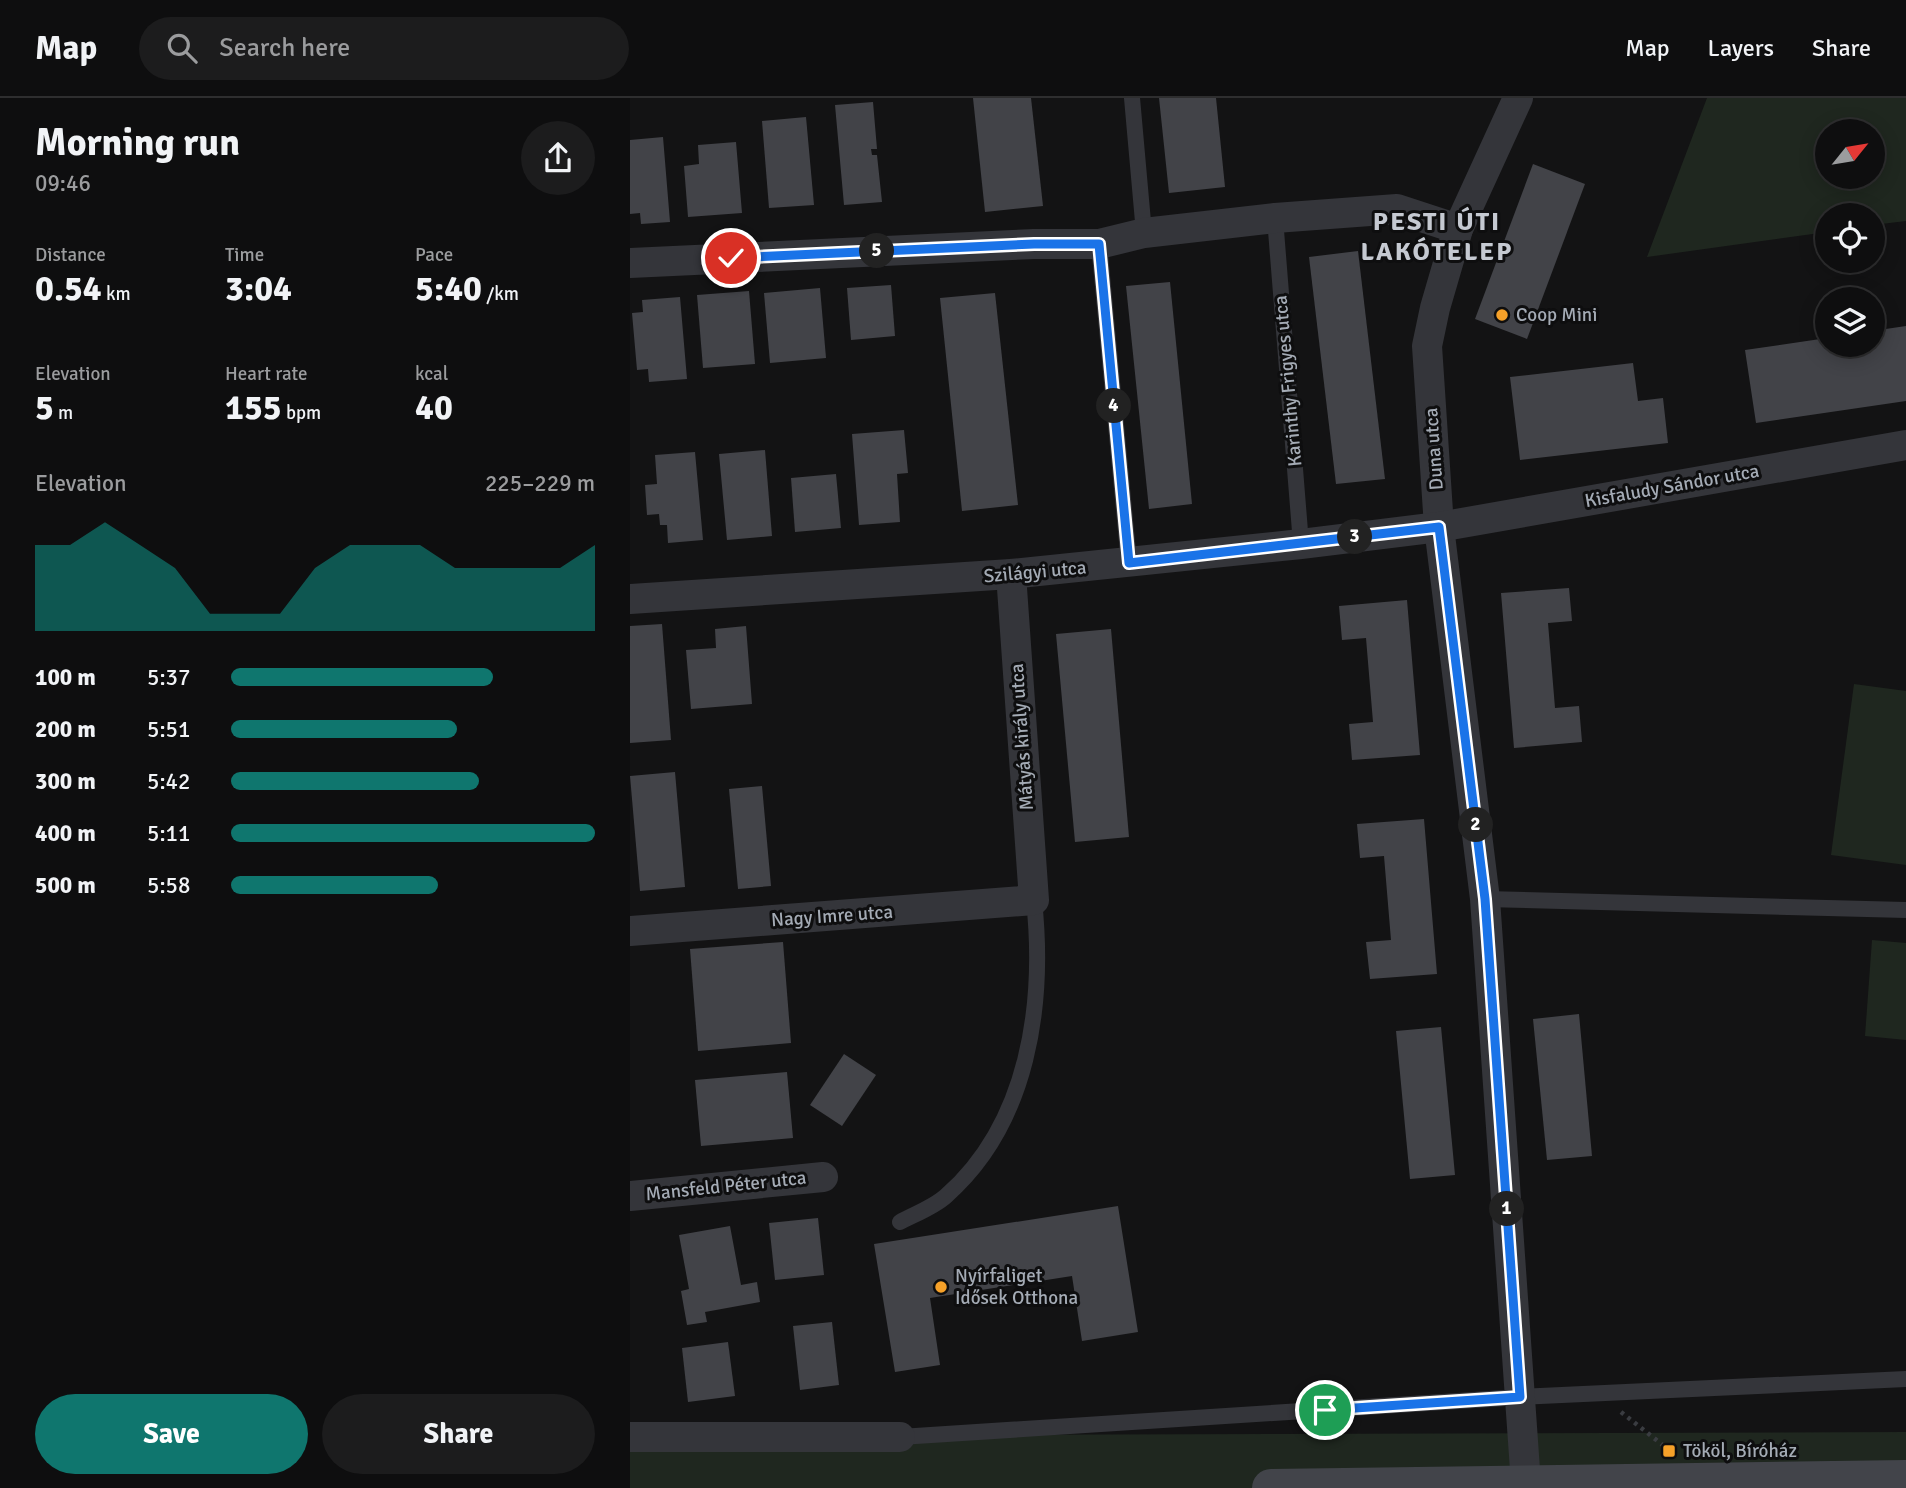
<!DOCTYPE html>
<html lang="en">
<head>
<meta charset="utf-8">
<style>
  body { margin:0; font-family:Signika,sans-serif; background:#1c1c1d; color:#f1f3f6; height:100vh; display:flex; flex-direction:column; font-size:26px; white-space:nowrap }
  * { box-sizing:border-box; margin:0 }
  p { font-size:23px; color:#9b9c9e }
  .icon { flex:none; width:38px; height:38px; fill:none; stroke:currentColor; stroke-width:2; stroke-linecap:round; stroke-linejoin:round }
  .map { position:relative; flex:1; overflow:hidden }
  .sheet { display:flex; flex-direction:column; background:#0e0e0f; width:630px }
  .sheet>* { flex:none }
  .needle { width:46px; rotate:60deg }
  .buttons { position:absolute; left:1185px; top:21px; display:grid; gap:14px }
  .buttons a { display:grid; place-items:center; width:70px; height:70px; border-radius:50%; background:#0e0e0f; box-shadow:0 4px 18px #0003,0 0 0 2px #2e2e2f; font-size:35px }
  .pin { position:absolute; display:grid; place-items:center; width:60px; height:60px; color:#fff; margin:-30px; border:4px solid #fff; border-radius:50%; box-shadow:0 2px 7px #0007 }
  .km { position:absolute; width:35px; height:35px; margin:-18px; border-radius:50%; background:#222; color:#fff; font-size:19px; line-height:35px; text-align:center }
  .round { display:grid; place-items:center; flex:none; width:74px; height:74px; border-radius:37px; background:#1c1c1d }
  .headline { display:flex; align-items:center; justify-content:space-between; height:119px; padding:0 35px }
  h1 { font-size:38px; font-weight:700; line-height:52px }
  .stats { display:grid; grid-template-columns:repeat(3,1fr); gap:10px; height:119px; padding:7px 35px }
  .stats div { display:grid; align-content:center }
  .stats b { font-size:35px; font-weight:700 }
  .stats small { font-size:19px; font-weight:400 }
  .stats p { font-size:19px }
  .chart { height:196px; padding:14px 35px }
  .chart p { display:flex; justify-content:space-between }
  .chart svg { width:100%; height:126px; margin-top:7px; fill:#0f766e; opacity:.7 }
  .cta { display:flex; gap:14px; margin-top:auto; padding:14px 35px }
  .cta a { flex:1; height:80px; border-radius:42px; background:#0f766e; color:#fff; font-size:28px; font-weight:700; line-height:80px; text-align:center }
  .cta a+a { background:#1c1c1d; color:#f1f3f6 }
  ul { padding:0 35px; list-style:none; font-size:23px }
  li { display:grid; grid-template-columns:112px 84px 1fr; align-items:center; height:52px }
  li i { height:18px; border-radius:9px; background:#0f766e }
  header { display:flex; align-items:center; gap:42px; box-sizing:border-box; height:98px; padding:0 35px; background:#0e0e0f; border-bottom:2px solid #2e2e2f }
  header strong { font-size:33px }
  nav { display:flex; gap:38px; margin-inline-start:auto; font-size:24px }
  .search { width:490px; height:63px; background:#1c1c1d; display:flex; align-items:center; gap:18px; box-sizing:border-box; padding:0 24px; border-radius:38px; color:#9b9c9e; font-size:26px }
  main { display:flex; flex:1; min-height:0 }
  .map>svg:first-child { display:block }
</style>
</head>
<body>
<header>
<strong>Map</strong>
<div class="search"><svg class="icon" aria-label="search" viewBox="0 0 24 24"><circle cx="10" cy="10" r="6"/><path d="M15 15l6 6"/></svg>Search here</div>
<nav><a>Map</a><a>Layers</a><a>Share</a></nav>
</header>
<main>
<section class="sheet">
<div class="headline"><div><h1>Morning run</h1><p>09:46</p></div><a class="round"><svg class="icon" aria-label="share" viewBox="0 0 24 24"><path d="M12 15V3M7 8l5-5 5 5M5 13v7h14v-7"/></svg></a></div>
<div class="stats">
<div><p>Distance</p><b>0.54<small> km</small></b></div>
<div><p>Time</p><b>3:04</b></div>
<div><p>Pace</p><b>5:40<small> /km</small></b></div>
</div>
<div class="stats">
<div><p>Elevation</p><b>5<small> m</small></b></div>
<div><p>Heart rate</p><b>155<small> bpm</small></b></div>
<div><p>kcal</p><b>40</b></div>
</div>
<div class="chart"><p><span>Elevation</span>225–229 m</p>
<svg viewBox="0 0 160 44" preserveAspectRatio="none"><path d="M0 44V14L10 14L20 6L30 14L40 22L50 38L60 38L70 38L80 22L90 14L100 14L110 14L120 22L130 22L140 22L150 22L160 14V44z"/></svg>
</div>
<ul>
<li><b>100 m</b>5:37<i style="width:72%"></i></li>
<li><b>200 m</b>5:51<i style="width:62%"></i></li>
<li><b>300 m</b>5:42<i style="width:68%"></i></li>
<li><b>400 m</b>5:11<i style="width:100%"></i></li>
<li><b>500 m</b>5:58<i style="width:57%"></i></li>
</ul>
<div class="cta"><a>Save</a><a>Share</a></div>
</section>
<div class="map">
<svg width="1276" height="1390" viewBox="0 0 1276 1390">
  <rect width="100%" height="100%" fill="#131314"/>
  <g fill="#1f271f" fill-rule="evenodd">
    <path d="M1077 0H1276V123L1243 127 1242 117H1197V134L1017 159ZM1242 33V79H1197V33Z"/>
    <path d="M1224 586 1276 593V767L1201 757Z"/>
    <path d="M1242 842 1276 845V942L1235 938Z"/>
    <path d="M1276 1334V1390H0V1343L303 1337Z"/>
  </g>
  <g fill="#424348">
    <path d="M343 0H401L413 108 355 114Z"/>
    <path d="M529 0H586L595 89 539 95Z"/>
    <path d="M243 4 247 51H241L242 57H247L252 104 214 107 205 7Z"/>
    <path d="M176 19 184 107 139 110 132 23Z"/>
    <path d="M33 39 40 124 11 126 10 115 0 116V42Z"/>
    <path d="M106 44 112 115 58 119 54 68 69 66 68 47Z"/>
    <path d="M903 66 955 86 897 241 845 221Z"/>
    <path d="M728 153 755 381 706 386 679 159Z"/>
    <path d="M540 184 562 406 519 411 496 188Z"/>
    <path d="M261 187 265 238 221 242 217 190Z"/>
    <path d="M190 190 196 260 140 265 134 195Z"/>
    <path d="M119 193 125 266 73 270 67 197Z"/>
    <path d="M365 195 388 407 332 413 310 200Z"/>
    <path d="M50 199 57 281 19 284 18 271 7 272 2 215 13 214 12 202Z"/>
    <path d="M1276 228V303L1126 325 1115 252 1197 240V247H1242V233Z"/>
    <path d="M1003 265 1008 303 1033 300 1038 345 890 362 880 279Z"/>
    <path d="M274 332 278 375 267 376 270 424 229 427 222 336Z"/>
    <path d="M135 352 142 438 97 442 89 356Z"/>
    <path d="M65 354 73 442 38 445 37 427H30L29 416 17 417 15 387 27 386 25 357Z"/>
    <path d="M206 376 211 430 165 434 161 380Z"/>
    <path d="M939 490 942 523 918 525 925 610 949 608 952 644 884 650 871 495Z"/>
    <path d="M777 502 790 657 722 662 719 626 743 624 736 540 712 542 709 508Z"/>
    <path d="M32 526 41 642 0 645V528Z"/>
    <path d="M116 528 122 606 61 611 56 552 86 550 85 531Z"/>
    <path d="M481 531 499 739 445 744 426 536Z"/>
    <path d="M45 674 55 789 10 793 0 678Z"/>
    <path d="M132 688 141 788 108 791 99 691Z"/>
    <path d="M794 721 807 876 740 881 736 844 761 842 754 758 730 760 727 726Z"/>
    <path d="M153 844 161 945 68 953 60 851Z"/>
    <path d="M949 916 962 1058 917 1062 903 921Z"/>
    <path d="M811 929 825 1077 780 1081 766 933Z"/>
    <path d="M214 956 246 977 212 1028 180 1007Z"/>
    <path d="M157 974 163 1040 71 1048 65 982Z"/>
    <path d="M488 1108 508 1234 452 1243 442 1178 300 1200 310 1267 265 1274 244 1146Z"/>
    <path d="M188 1120 194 1177 145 1182 139 1125Z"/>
    <path d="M100 1128 111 1187 127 1184 130 1204 75 1214 77 1224 57 1227 51 1193 59 1191 49 1137Z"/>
    <path d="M202 1224 209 1287 170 1292 163 1228Z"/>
    <path d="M98 1244 105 1298 58 1304 52 1250Z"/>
  </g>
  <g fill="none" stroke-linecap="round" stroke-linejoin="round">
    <path stroke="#3a3c41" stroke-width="4.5" stroke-dasharray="3.5 5" stroke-linecap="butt" d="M991 1314 1039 1352"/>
    <g stroke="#34353a" stroke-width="16">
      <path d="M502 0 514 135"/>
      <path d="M645 120 671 446"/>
      <path d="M469 146 499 465"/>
      <path d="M855 801 1276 812"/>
      <path d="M270 1124C285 1116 304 1109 316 1098 399 1025 415 906 404 802"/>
      <path d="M270 1339 890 1299 1276 1281"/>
    </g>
    <g stroke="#34353a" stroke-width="30">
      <path d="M888 0 828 131 805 210 797 248 809 429 855 801 896 1386"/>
      <path d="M0 165 404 146H469L514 135 645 120 767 111 828 131"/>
      <path d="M0 501 381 476 671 446 809 429 1276 347"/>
      <path d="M0 833 404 802 381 476"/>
      <path d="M0 1098 193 1079"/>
      <path d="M0 1339H270"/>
    </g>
    <path stroke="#42444a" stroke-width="38" d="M641 1390 1276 1381"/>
  </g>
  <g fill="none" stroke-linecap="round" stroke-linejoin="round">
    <g stroke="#fff" stroke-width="14">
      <path id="route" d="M101 160 404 146H469L499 465 809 429 855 801 890 1299 695 1312"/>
    </g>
    <use href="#route" stroke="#1a73e8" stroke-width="9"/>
  </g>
  <g fill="#f6a129" stroke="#0e0e0f" stroke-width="2.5">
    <circle cx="872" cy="217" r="7"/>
    <circle cx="311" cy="1189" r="7"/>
    <rect x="1032" y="1346" width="14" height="14" rx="3.5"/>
  </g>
  <g text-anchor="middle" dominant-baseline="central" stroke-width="6" stroke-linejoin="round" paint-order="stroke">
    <g font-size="19" fill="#a4abb5" stroke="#0e0e0f" text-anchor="start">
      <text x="886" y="217">Coop Mini</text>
      <text x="325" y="1178">Nyírfaliget<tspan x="325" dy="22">Idősek Otthona</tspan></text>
      <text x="1053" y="1353">Tököl, Bíróház</text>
    </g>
    <g font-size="19" fill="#a4abb5" stroke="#0e0e0f">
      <text transform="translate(658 283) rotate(-95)">Karinthy Frigyes utca</text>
      <text transform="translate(804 351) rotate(-94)">Duna utca</text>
      <text transform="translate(1042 388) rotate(-10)">Kisfaludy Sándor utca</text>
      <text transform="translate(405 474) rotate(-5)">Szilágyi utca</text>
      <text transform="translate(392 639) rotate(-94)">Mátyás király utca</text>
      <text transform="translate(202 818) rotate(-4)">Nagy Imre utca</text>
      <text transform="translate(96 1088) rotate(-6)">Mansfeld Péter utca</text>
    </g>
    <g font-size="26" font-weight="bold" letter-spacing="2" fill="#c5c9d1" stroke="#0e0e0f">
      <text x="807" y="124">PESTI ÚTI<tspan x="807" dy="30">LAKÓTELEP</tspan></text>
    </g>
  </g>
</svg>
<div class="buttons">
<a><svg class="needle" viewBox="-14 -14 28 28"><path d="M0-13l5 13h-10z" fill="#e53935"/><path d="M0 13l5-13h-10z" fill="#9b9c9e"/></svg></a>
<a><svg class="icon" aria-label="locate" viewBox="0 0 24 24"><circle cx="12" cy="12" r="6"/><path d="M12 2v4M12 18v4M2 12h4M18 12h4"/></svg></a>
<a><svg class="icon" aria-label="layers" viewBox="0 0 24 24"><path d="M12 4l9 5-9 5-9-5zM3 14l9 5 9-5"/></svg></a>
</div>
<div class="pin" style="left:695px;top:1312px;background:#1e9e55"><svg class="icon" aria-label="arrive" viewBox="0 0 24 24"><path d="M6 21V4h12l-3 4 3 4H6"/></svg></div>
<div class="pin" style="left:101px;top:160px;background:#d93025"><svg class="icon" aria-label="check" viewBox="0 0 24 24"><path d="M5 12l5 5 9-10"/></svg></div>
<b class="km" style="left:877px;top:1111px">1</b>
<b class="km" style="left:846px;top:727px">2</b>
<b class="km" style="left:725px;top:439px">3</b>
<b class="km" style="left:484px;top:308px">4</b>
<b class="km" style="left:247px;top:153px">5</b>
</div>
</main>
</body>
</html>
